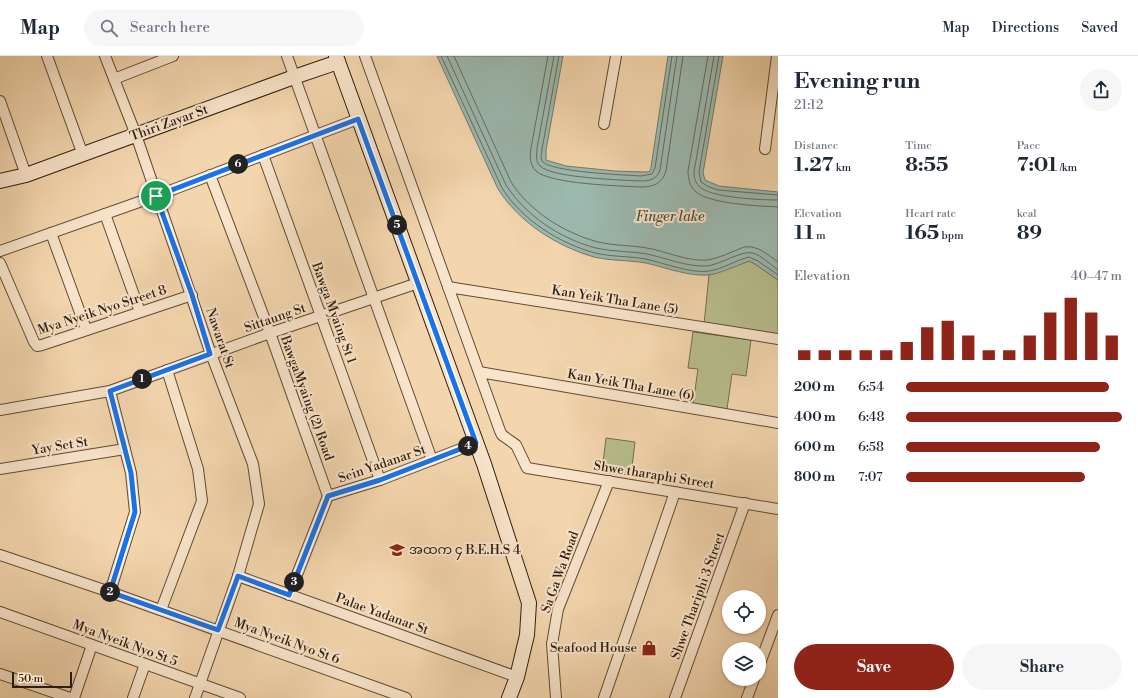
<!DOCTYPE html>
<html lang="en">
<head>
<meta charset="utf-8">
<style>
  body { margin:0; font-family:"Libre Bodoni","Noto Sans Myanmar",serif; background:#f6f6f7; color:#1f2937; height:100vh; display:flex; flex-direction:column; font-size:15px; white-space:nowrap }
  * { box-sizing:border-box; margin:0 }
  p { font-size:13px; color:#747a83 }
  .icon { flex:none; width:22px; height:22px; fill:none; stroke:currentColor; stroke-width:2; stroke-linecap:round; stroke-linejoin:round }
  .map { position:relative; flex:1; overflow:hidden }
  .sheet { display:flex; flex-direction:column; background:#fff; width:360px }
  .sheet>* { flex:none }
  .controls { position:absolute; left:722px; top:534px; display:grid; gap:8px }
  .controls a { display:grid; place-items:center; width:44px; height:44px; border-radius:50%; background:#fff; box-shadow:0 1px 3px #0004; font-size:20px }
  .scale { position:absolute; left:12px; bottom:10px; width:60px; box-sizing:border-box; padding-left:4px; border:2px solid #301d0d; border-top:0; font-size:11px; line-height:14px; white-space:nowrap; color:#301d0d; -webkit-text-stroke:3px #f8e4ca; paint-order:stroke }
  .pin { position:absolute; display:grid; place-items:center; width:34px; height:34px; color:#fff; margin:-17px; border:2px solid #fff; border-radius:50%; box-shadow:0 1px 4px #0007 }
  .km { position:absolute; width:20px; height:20px; margin:-10px; border-radius:50%; background:#222; color:#fff; font-size:11px; line-height:20px; text-align:center }
  .round { display:grid; place-items:center; flex:none; width:42px; height:42px; border-radius:21px; background:#f6f6f7 }
  .overview { display:flex; align-items:center; justify-content:space-between; height:68px; padding:0 16px }
  h1 { font-size:22px; font-weight:800; line-height:30px }
  .stats { display:grid; grid-template-columns:repeat(3,1fr); gap:6px; height:68px; padding:4px 16px }
  .stats div { display:grid; align-content:center }
  .stats b { font-size:20px; font-weight:800 }
  .stats small { font-size:11px; font-weight:400 }
  .stats p { font-size:11px }
  .chart { height:112px; padding:8px 16px }
  .chart p { display:flex; justify-content:space-between }
  .chart svg { width:100%; height:72px; margin-top:4px; stroke:#8f2418; stroke-width:6 }
  .button { display:flex; gap:8px; margin-top:auto; padding:8px 16px }
  .button a { flex:1; height:46px; border-radius:24px; background:#8f2418; color:#fff; font-size:16px; font-weight:800; line-height:46px; text-align:center }
  .button a+a { background:#f6f6f7; color:#1f2937 }
  ul { padding:0 16px; list-style:none; font-size:13px }
  li { display:grid; grid-template-columns:64px 48px 1fr; align-items:center; height:30px }
  li i { height:10px; border-radius:5px; background:#8f2418 }
  header { display:flex; align-items:center; gap:24px; box-sizing:border-box; height:56px; padding:0 20px; background:#fff; border-bottom:1px solid #e0e1e3 }
  header strong { font-size:19px }
  nav { display:flex; gap:22px; margin-inline-start:auto; font-size:14px }
  .search { width:280px; height:36px; background:#f6f6f7; display:flex; align-items:center; gap:10px; box-sizing:border-box; padding:0 14px; border-radius:22px; color:#747a83; font-size:15px }
  main { display:flex; flex:1; min-height:0 }
  .map>svg:first-child { display:block }
</style>
</head>
<body>
<header>
<strong>Map</strong>
<div class="search"><svg class="icon" aria-label="search" viewBox="0 0 24 24"><circle cx="10" cy="10" r="6"/><path d="M15 15l6 6"/></svg>Search here</div>
<nav><a>Map</a><a>Directions</a><a>Saved</a></nav>
</header>
<main>
<div class="map">
<svg width="778" height="642" viewBox="0 0 778 642">
  <rect width="100%" height="100%" fill="#f4d6ae"/>
  <filter id="stains"><feTurbulence type="fractalNoise" baseFrequency=".005" numOctaves="4"/><feColorMatrix values="0 0 0 0 .2 0 0 0 0 .09 0 0 0 0 .02 0 0 0 .5 -.17"/></filter>
  <radialGradient id="worn" r=".72"><stop offset=".6" stop-color="#630" stop-opacity="0"/><stop offset="1" stop-color="#630" stop-opacity=".3"/></radialGradient>
  <g fill="#b8be8d" stroke="#746e4d">
    <path d="M749 205 755 208 778 224V280L704 268 709 219Z"/>
    <path d="M693 276 751 284 746 320 732 318 727 353 693 348 698 313 688 312Z"/>
    <path d="M606 382 635 386 631 419 602 415Z"/>
  </g>
  <path fill="#9cb9af" stroke="#717b6e" d="M437 0H563L546 94V104L566 110 615 115 647 116 650 115 651 111 668 0H723L703 117 705 124 719 130 778 136V224L755 208 749 205C739 209 718 218 709 219 690 221 664 211 646 207 629 204 611 205 594 201 556 190 519 166 498 133Z"/>
  <g fill="none" stroke-linecap="round" stroke-linejoin="round">
    <g stroke="#666b5e" stroke-width="1">
      <path d="M441 0 502 132C522 164 559 187 595 197 612 201 629 200 646 203 663 207 693 218 709 215 723 213 736 204 749 201L758 205 778 219"/>
      <path d="M447 0 506 129C526 160 561 183 596 192 613 196 631 195 647 198 666 202 687 211 707 210 719 209 742 194 753 197 762 200 770 208 778 214"/>
      <path d="M454 0 511 126C530 156 565 177 598 186 614 190 631 189 647 192 665 195 689 206 707 204 717 203 734 195 744 191 758 189 768 199 778 206"/>
      <path d="M548 0 531 92C530 100 529 108 536 115 550 128 620 130 641 131 653 131 662 128 666 115L683 0"/>
      <path d="M554 0 537 92C537 98 535 105 540 110 552 122 622 124 641 125 650 125 657 123 660 114L677 0"/>
      <path d="M559 0 542 93C542 97 540 102 542 105 549 116 626 119 641 120L652 118 655 112 672 0"/>
      <path d="M708 0 688 115C688 122 690 131 695 135 708 148 759 150 778 151"/>
      <path d="M714 0 694 116C694 120 695 127 699 130 709 142 762 144 778 144"/>
      <path d="M719 0 699 116 701 126 709 131 718 134 778 139"/>
    </g>
    <g stroke="#614b35" stroke-width="12">
      <g id="street">
        <path d="M47 0 83 99"/>
        <path d="M105 0 136 79 211 298 253 408 259 448 238 520 195 642"/>
        <path d="M287 0 432 404"/>
        <path d="M365 0 500 375 502 379 516 389 527 412 778 453"/>
        <path d="M114 23 173 0"/>
        <path d="M0 45 26 119"/>
        <path d="M604 68 616 0"/>
        <path d="M765 93 777 0"/>
        <path d="M263 99 380 424"/>
        <path d="M210 119 270 277 328 440"/>
        <path d="M105 158 140 256"/>
        <path d="M51 177 86 273"/>
        <path d="M0 195 156 140 358 63"/>
        <path d="M0 207 34 286 37 290 42 289 192 239"/>
        <path d="M448 231 778 283"/>
        <path d="M479 316 778 367"/>
        <path d="M110 335 131 417 135 456 110 536"/>
        <path d="M0 354 110 335 270 277 418 227"/>
        <path d="M0 413 125 393"/>
        <path d="M0 499 110 536 406 642"/>
        <path d="M238 520 517 621"/>
        <path d="M289 539 328 440 380 424 476 387"/>
        <path d="M161 554 202 445 198 413 167 314"/>
        <path d="M0 556 240 642"/>
        <path d="M759 610 778 559"/>
        <path d="M0 618 70 642"/>
        <path d="M74 642 92 589"/>
        <path d="M133 642 145 608"/>
        <path d="M556 642 552 588 558 553 609 425"/>
        <path d="M604 642 675 436"/>
        <path d="M675 642 745 447"/>
        <path d="M747 642 754 623"/>
      </g>
    </g>
    <g stroke="#301d0d" stroke-width="16">
      <g id="secondary">
        <path d="M336 0 484 408 529 547 527 579 517 621 509 642"/>
        <path d="M0 125 26 119 294 21 338 6"/>
      </g>
    </g>
    <use href="#street" stroke="#f8e4ca" stroke-width="10"/>
    <use href="#secondary" stroke="#f8e4ca" stroke-width="14"/>
  </g>
  <g fill="none" stroke-linecap="round" stroke-linejoin="round">
    <g stroke="#fff" stroke-width="8">
      <path id="route" d="M358 63 476 387 380 424 328 440 289 539 238 520 218 574 110 536 135 456 131 417 110 335 210 298 192 239 156 140Z"/>
    </g>
    <use href="#route" stroke="#1a73e8" stroke-width="5"/>
  </g>
  <defs>
    <g id="school-bare" transform="scale(1.2)"><path d="M0-5L7-2L0 1L-7-2ZM-4 1L0 2.5L4 1V4Q0 6-4 4Z" fill="#8f2418" stroke="#f8e4ca" stroke-width="2.5" paint-order="stroke"/></g>
    <g id="shop-bare" transform="scale(1.2)"><path d="M-5-2.5h2.3a2.7 3.5 0 0 1 5.4 0H5L5.5 6h-11ZM-1.5-2.5h3a1.5 2.3 0 0 0-3 0Z" fill="#8f2418" stroke="#f8e4ca" stroke-width="2.5" paint-order="stroke"/></g>
  </defs>
  <g fill-rule="evenodd">
    <use href="#school-bare" x="397" y="494"/>
    <use href="#shop-bare" x="649" y="592"/>
  </g>
  <g text-anchor="middle" dominant-baseline="central" stroke-width="4" stroke-linejoin="round" paint-order="stroke">
    <g font-size="13" fill="#301d0d" stroke="#f8e4ca">
      <text transform="translate(169 67) rotate(-20)">Thiri Zayar St</text>
      <text transform="translate(615 244) rotate(9)">Kan Yeik Tha Lane (5)</text>
      <text transform="translate(102 254) rotate(-18)">Mya Nyeik Nyo Street 8</text>
      <text transform="translate(334 257) rotate(70)">Bawga Myaing St 1</text>
      <text transform="translate(275 262) rotate(-19)">Sittaung St</text>
      <text transform="translate(220 282) rotate(71)">Nawarat St</text>
      <text transform="translate(631 329) rotate(10)">Kan Yeik Tha Lane (6)</text>
      <text transform="translate(307 342) rotate(70)">BawgaMyaing (2) Road</text>
      <text transform="translate(60 390) rotate(-9)">Yay Set St</text>
      <text transform="translate(382 408) rotate(-19)">Sein Yadanar St</text>
      <text transform="translate(654 419) rotate(9)">Shwe tharaphi Street</text>
      <text transform="translate(560 516) rotate(-70)">Sa Ga Wa Road</text>
      <text transform="translate(698 540) rotate(-70)">Shwe Thariphi 3 Street</text>
      <text transform="translate(382 558) rotate(20)">Palae Yadanar St</text>
      <text transform="translate(287 585) rotate(20)">Mya Nyeik Nyo St 6</text>
      <text transform="translate(125 587) rotate(20)">Mya Nyeik Nyo St 5</text>
    </g>
    <g font-size="13" fill="#301d0d" stroke="#f8e4ca" text-anchor="start">
      <text x="409" y="494">အထက ၄ B.E.H.S 4</text>
      <text x="637" y="592" text-anchor="end">Seafood House</text>
    </g>
    <g font-size="14" font-style="italic" fill="#504c3e" stroke="#f8e4ca">
      <text x="670" y="161">Finger lake</text>
    </g>
  </g>
  <rect width="100%" height="100%" filter="url(#stains)"/>
  <rect width="100%" height="100%" fill="url(#worn)"/>
</svg>
<div class="controls">
<a><svg class="icon" aria-label="locate" viewBox="0 0 24 24"><circle cx="12" cy="12" r="6"/><path d="M12 2v4M12 18v4M2 12h4M18 12h4"/></svg></a>
<a><svg class="icon" aria-label="layers" viewBox="0 0 24 24"><path d="M12 4l9 5-9 5-9-5zM3 14l9 5 9-5"/></svg></a>
</div>
<div class="scale">50 m</div>
<div class="pin" style="left:156px;top:140px;background:#1e9e55"><svg class="icon" aria-label="arrive" viewBox="0 0 24 24"><path d="M6 21V4h12l-3 4 3 4H6"/></svg></div>
<b class="km" style="left:142px;top:323px">1</b>
<b class="km" style="left:110px;top:536px">2</b>
<b class="km" style="left:294px;top:526px">3</b>
<b class="km" style="left:468px;top:390px">4</b>
<b class="km" style="left:397px;top:169px">5</b>
<b class="km" style="left:238px;top:108px">6</b>
</div>
<section class="sheet">
<div class="overview"><div><h1>Evening run</h1><p>21:12</p></div><a class="round"><svg class="icon" aria-label="share" viewBox="0 0 24 24"><path d="M12 15V3M7 8l5-5 5 5M5 13v7h14v-7"/></svg></a></div>
<div class="stats">
<div><p>Distance</p><b>1.27<small> km</small></b></div>
<div><p>Time</p><b>8:55</b></div>
<div><p>Pace</p><b>7:01<small> /km</small></b></div>
</div>
<div class="stats">
<div><p>Elevation</p><b>11<small> m</small></b></div>
<div><p>Heart rate</p><b>165<small> bpm</small></b></div>
<div><p>kcal</p><b>89</b></div>
</div>
<div class="chart"><p><span>Elevation</span>40–47 m</p>
<svg viewBox="0 0 160 44" preserveAspectRatio="none"><path d="M5 44V38M15 44V38M25 44V38M35 44V38M45 44V38M55 44V33M65 44V24M75 44V20M85 44V29M95 44V38M105 44V38M115 44V29M125 44V15M135 44V6M145 44V15M155 44V29"/></svg>
</div>
<ul>
<li><b>200 m</b>6:54<i style="width:94%"></i></li>
<li><b>400 m</b>6:48<i style="width:100%"></i></li>
<li><b>600 m</b>6:58<i style="width:90%"></i></li>
<li><b>800 m</b>7:07<i style="width:83%"></i></li>
</ul>
<div class="button"><a>Save</a><a>Share</a></div>
</section>
</main>
</body>
</html>
